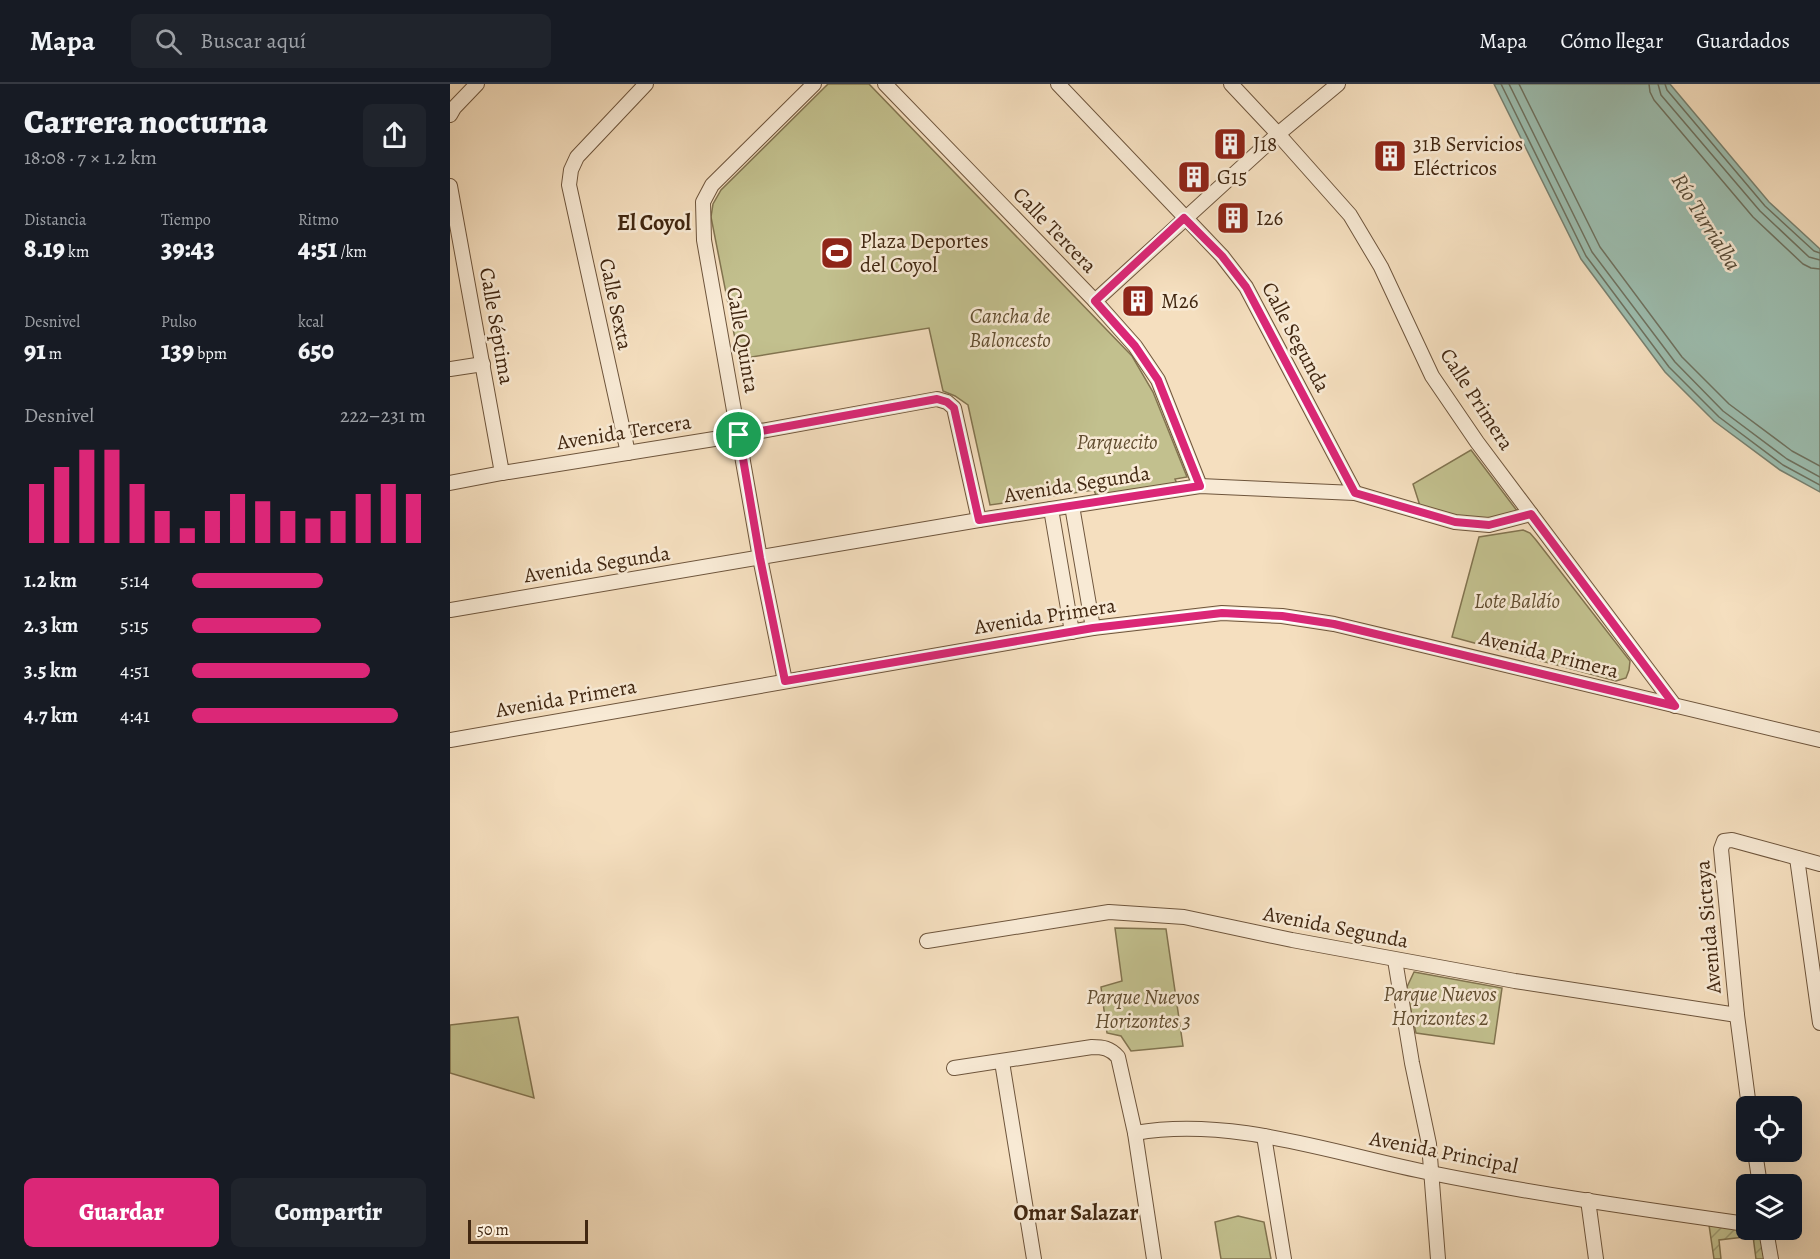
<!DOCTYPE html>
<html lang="es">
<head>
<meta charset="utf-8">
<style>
  body { margin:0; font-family:Alegreya,serif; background:#20242c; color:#f1f3f6; height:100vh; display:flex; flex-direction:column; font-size:22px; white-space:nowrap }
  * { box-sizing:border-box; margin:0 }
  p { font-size:20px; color:#9ea1a6 }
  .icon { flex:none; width:33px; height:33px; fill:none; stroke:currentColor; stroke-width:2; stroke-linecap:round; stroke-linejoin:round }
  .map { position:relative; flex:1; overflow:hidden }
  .drawer { display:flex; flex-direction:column; background:#171b24; width:450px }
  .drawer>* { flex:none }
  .buttons { position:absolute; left:1286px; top:1012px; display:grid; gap:12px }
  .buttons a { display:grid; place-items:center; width:66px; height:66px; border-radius:9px; background:#171b24; box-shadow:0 6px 24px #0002; font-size:30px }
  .scale { position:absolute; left:18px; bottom:15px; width:120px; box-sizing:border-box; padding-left:6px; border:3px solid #412711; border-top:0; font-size:16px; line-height:21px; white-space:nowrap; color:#412711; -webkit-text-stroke:4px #f8ead5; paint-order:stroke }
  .pin { position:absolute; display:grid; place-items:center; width:51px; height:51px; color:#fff; margin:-26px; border:3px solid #fff; border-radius:50%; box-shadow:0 2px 6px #0007 }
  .round { display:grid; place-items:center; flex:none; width:63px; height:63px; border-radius:9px; background:#20242c }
  .summary { display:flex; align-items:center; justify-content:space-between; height:102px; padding:0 24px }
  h1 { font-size:33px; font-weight:800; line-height:45px }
  .metrics { display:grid; grid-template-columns:repeat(3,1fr); gap:9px; height:102px; padding:6px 24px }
  .metrics div { display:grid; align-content:center }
  .metrics b { font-size:26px; font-weight:800 }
  .metrics small { font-size:16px; font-weight:400 }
  .metrics p { font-size:16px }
  .chart { height:168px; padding:12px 24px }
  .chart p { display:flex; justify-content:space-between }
  .chart svg { width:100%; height:108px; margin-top:6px; stroke:#db2777; stroke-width:6 }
  .cta { display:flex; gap:12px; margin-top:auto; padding:12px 24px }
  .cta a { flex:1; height:69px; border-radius:9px; background:#db2777; color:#fff; font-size:24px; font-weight:800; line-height:69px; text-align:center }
  .cta a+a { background:#20242c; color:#f1f3f6 }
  ul { padding:0 24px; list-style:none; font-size:20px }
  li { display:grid; grid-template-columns:96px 72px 1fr; align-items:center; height:45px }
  li i { height:15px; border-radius:8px; background:#db2777 }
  header { display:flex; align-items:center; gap:36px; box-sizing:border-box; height:84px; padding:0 30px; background:#171b24; border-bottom:2px solid #363941 }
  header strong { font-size:28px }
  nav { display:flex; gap:33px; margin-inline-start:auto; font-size:21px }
  .search { width:420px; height:54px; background:#20242c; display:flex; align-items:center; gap:15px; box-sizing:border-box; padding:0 21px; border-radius:9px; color:#9ea1a6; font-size:22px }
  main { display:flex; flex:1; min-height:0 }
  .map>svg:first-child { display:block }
</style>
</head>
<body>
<header>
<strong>Mapa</strong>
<div class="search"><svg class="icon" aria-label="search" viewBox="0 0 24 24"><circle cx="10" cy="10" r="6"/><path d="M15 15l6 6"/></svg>Buscar aquí</div>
<nav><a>Mapa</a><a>Cómo llegar</a><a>Guardados</a></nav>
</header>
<main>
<section class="drawer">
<div class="summary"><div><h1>Carrera nocturna</h1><p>18:08 · 7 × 1.2 km</p></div><a class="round"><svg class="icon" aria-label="share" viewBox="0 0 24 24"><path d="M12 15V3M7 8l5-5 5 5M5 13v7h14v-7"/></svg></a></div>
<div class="metrics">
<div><p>Distancia</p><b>8.19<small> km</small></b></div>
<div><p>Tiempo</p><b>39:43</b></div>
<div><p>Ritmo</p><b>4:51<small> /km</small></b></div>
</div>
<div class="metrics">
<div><p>Desnivel</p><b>91<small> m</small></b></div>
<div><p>Pulso</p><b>139<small> bpm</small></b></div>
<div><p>kcal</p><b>650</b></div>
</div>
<div class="chart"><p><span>Desnivel</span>222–231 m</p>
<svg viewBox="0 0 160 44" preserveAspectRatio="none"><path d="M5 44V20M15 44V13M25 44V6M35 44V6M45 44V20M55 44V31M65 44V38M75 44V31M85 44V24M95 44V27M105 44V31M115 44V34M125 44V31M135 44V24M145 44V20M155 44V24"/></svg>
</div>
<ul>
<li><b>1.2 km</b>5:14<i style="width:56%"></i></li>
<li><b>2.3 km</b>5:15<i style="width:55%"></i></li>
<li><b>3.5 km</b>4:51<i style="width:76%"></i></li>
<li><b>4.7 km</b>4:41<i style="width:88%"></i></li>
</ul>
<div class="cta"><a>Guardar</a><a>Compartir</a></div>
</section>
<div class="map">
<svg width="1370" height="1175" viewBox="0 0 1370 1175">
  <defs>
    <pattern id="garden-furrows" width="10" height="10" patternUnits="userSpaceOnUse" patternTransform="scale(1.5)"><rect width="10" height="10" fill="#c2c08e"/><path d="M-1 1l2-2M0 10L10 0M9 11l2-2" fill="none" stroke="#9f9c73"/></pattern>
  </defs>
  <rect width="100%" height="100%" fill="#f5dfbf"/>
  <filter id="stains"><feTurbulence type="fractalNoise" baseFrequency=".00333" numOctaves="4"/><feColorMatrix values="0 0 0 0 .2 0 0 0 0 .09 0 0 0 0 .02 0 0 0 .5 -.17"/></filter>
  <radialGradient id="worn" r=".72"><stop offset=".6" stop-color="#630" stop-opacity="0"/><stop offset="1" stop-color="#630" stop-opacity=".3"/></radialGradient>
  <g fill="#c2c08e" stroke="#827450" stroke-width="1.5">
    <path d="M378 0H419L682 272 703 308 737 393 725 395 727 400 647 414 644 406 540 421 518 321 505 312 493 307 479 244 289 275 261 133 263 120 271 106Z"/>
    <path d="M1021 366 1071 432 1018 438 971 425 963 400Z"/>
    <path d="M1073 446 1080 449 1086 456 1180 577 1179 586 1176 594 1166 597 1002 553 1029 453Z"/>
    <path d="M665 844 716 845 733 962 681 967 671 952 657 949 651 903 672 897Z"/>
    <path d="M964 888 1052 904 1044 960 966 949 956 905Z"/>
    <path d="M68 933 84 1014 0 989V941Z"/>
    <path d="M788 1132 814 1138 821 1175H771L765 1138Z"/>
  </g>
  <path fill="url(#garden-furrows)" stroke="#827450" stroke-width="1.5" d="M1259 1141 1312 1147 1316 1175H1306L1303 1152 1269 1156 1271 1175H1264Z"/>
  <path fill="#9cbdaf" stroke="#788170" stroke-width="1.5" d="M1044 0H1220L1319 118 1370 165V408L1330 386 1264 337 1215 288 1131 175Z"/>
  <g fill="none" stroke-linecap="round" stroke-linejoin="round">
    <g stroke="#6e7260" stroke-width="1.5">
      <path d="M1051 0 1136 172 1219 283 1269 333 1333 381 1370 401"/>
      <path d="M1059 0 1142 168 1225 278 1273 327 1337 375 1370 393"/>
      <path d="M1069 0 1150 163 1232 273 1279 320 1342 367 1370 382"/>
      <path d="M1199 0 1200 8 1204 16 1303 133 1353 180 1361 184 1370 185"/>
      <path d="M1208 0 1211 11 1310 127 1359 173 1370 176"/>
      <path d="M1215 0 1217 6 1315 122 1364 167 1370 169"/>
    </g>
    <g stroke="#6e553c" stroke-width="16">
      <g id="street">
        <path d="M435 0 645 217 685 262 708 296 750 402"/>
        <path d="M608 0 772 172 796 203 905 409"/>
        <path d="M781 0 828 50 900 131 931 183 982 292 1027 358 1225 622"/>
        <path d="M0 31 4 24 27 0"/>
        <path d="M0 102 52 389"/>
        <path d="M645 217 828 50 888 0"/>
        <path d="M0 285 33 280"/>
        <path d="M178 369 119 101 121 86 127 73 196 0"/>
        <path d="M0 399 52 389 289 351 487 315 497 318 504 324 529 436"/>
        <path d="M622 422 643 544"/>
        <path d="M601 425 622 548"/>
        <path d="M0 526 529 436 750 402 905 409 1005 438 1039 441 1081 430"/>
        <path d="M335 597 310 474 254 156 253 118 262 101 364 0"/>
        <path d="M0 656 643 544 772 529 832 532 884 540 1370 656"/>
        <path d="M1347 774 1370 939"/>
        <path d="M477 857 659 828 734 833 842 856 1065 897 1287 931"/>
        <path d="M945 876 962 979 979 1060 988 1175"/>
        <path d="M552 978 584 1175"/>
        <path d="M504 984 642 963C653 963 660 964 668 973L685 1049 704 1175"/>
        <path d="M1299 1023 1287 931 1271 765 1274 757 1282 756 1370 780"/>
        <path d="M685 1049C783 1032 885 1070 981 1089 1085 1110 1191 1125 1296 1140"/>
        <path d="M814 1052 834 1175"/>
        <path d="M1305 1068 1310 1101"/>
        <path d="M1138 1116 1146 1175"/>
        <path d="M1316 1146 1321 1175"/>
      </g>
    </g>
    <use href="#street" stroke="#f8ead5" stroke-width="14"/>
  </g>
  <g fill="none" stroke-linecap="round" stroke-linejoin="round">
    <g stroke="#fff" stroke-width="12">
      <path id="route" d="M734 134 772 172 796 203 905 409 1005 438 1039 441 1081 430 1225 622 884 540 832 532 772 529 643 544 335 597 310 474 289 351 487 315 497 318 504 324 529 436 750 402 708 296 685 262 645 217Z"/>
    </g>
    <use href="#route" stroke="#db2777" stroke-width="8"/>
  </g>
  <defs>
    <g id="building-square" transform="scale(1.725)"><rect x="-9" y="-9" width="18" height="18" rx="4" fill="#8f2418" stroke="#f8ead5"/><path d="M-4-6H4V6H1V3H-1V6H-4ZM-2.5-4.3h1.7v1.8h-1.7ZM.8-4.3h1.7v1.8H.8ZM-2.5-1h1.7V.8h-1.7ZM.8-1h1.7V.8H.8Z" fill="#fff"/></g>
    <g id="stadium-square" transform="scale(1.725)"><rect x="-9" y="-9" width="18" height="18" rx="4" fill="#8f2418" stroke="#f8ead5"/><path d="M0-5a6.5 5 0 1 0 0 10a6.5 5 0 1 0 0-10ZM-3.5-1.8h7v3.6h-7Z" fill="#fff"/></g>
  </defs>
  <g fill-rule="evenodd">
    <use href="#building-square" x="780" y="60"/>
    <use href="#building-square" x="940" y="72"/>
    <use href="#building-square" x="744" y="93"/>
    <use href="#building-square" x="783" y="134"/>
    <use href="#stadium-square" x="387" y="169"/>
    <use href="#building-square" x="688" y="217"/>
  </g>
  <g text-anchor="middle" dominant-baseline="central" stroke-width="5" stroke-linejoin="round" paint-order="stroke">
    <g font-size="21" fill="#412711" stroke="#f8ead5" text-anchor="start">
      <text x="803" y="60">J18</text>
      <text x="963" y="60">31B Servicios<tspan x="963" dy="24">Eléctricos</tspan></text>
      <text x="767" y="93">G15</text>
      <text x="806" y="134">I26</text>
      <text x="410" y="157">Plaza Deportes<tspan x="410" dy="24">del Coyol</tspan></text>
      <text x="711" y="217">M26</text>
    </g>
    <g font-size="21" fill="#412711" stroke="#f8ead5">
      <text transform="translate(605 146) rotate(46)">Calle Tercera</text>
      <text transform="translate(166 220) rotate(78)">Calle Sexta</text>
      <text transform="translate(47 242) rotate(80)">Calle Séptima</text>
      <text transform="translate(846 253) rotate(62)">Calle Segunda</text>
      <text transform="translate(293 256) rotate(80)">Calle Quinta</text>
      <text transform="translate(1027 315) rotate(57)">Calle Primera</text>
      <text transform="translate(174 348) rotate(-9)">Avenida Tercera</text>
      <text transform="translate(627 400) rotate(-9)">Avenida Segunda</text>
      <text transform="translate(147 480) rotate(-9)">Avenida Segunda</text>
      <text transform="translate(595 532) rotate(-9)">Avenida Primera</text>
      <text transform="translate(1099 570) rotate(14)">Avenida Primera</text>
      <text transform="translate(116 614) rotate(-10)">Avenida Primera</text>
      <text transform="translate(886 843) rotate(11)">Avenida Segunda</text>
      <text transform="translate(1258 843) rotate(-95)">Avenida Sictaya</text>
      <text transform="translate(994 1068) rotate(11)">Avenida Principal</text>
    </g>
    <g font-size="21" font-style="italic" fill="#614d30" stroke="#f8ead5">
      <text x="560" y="232">Cancha de<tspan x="560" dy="24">Baloncesto</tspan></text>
      <text x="667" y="358">Parquecito</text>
      <text x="1067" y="517">Lote Baldío</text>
      <text x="990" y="910">Parque Nuevos<tspan x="990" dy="24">Horizontes 2</tspan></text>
      <text x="693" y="913">Parque Nuevos<tspan x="693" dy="24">Horizontes 3</tspan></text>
    </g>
    <g font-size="22" font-style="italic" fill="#584c38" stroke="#f8ead5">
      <text transform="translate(1256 138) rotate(58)">Río Turrialba</text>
    </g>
    <g font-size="22" font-weight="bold" fill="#412711" stroke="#f8ead5">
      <text x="204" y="139">El Coyol</text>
      <text x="626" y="1129">Omar Salazar</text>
    </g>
  </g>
  <rect width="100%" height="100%" filter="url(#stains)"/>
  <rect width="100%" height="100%" fill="url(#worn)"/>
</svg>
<div class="buttons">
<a><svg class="icon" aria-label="locate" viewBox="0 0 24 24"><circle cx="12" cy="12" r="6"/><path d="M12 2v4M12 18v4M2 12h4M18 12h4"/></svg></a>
<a><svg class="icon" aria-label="layers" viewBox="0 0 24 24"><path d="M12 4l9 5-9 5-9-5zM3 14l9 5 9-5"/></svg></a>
</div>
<div class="scale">50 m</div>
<div class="pin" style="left:289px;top:351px;background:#1e9e55"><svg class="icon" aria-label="arrive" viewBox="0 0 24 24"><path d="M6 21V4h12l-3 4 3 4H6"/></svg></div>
</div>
</main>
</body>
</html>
